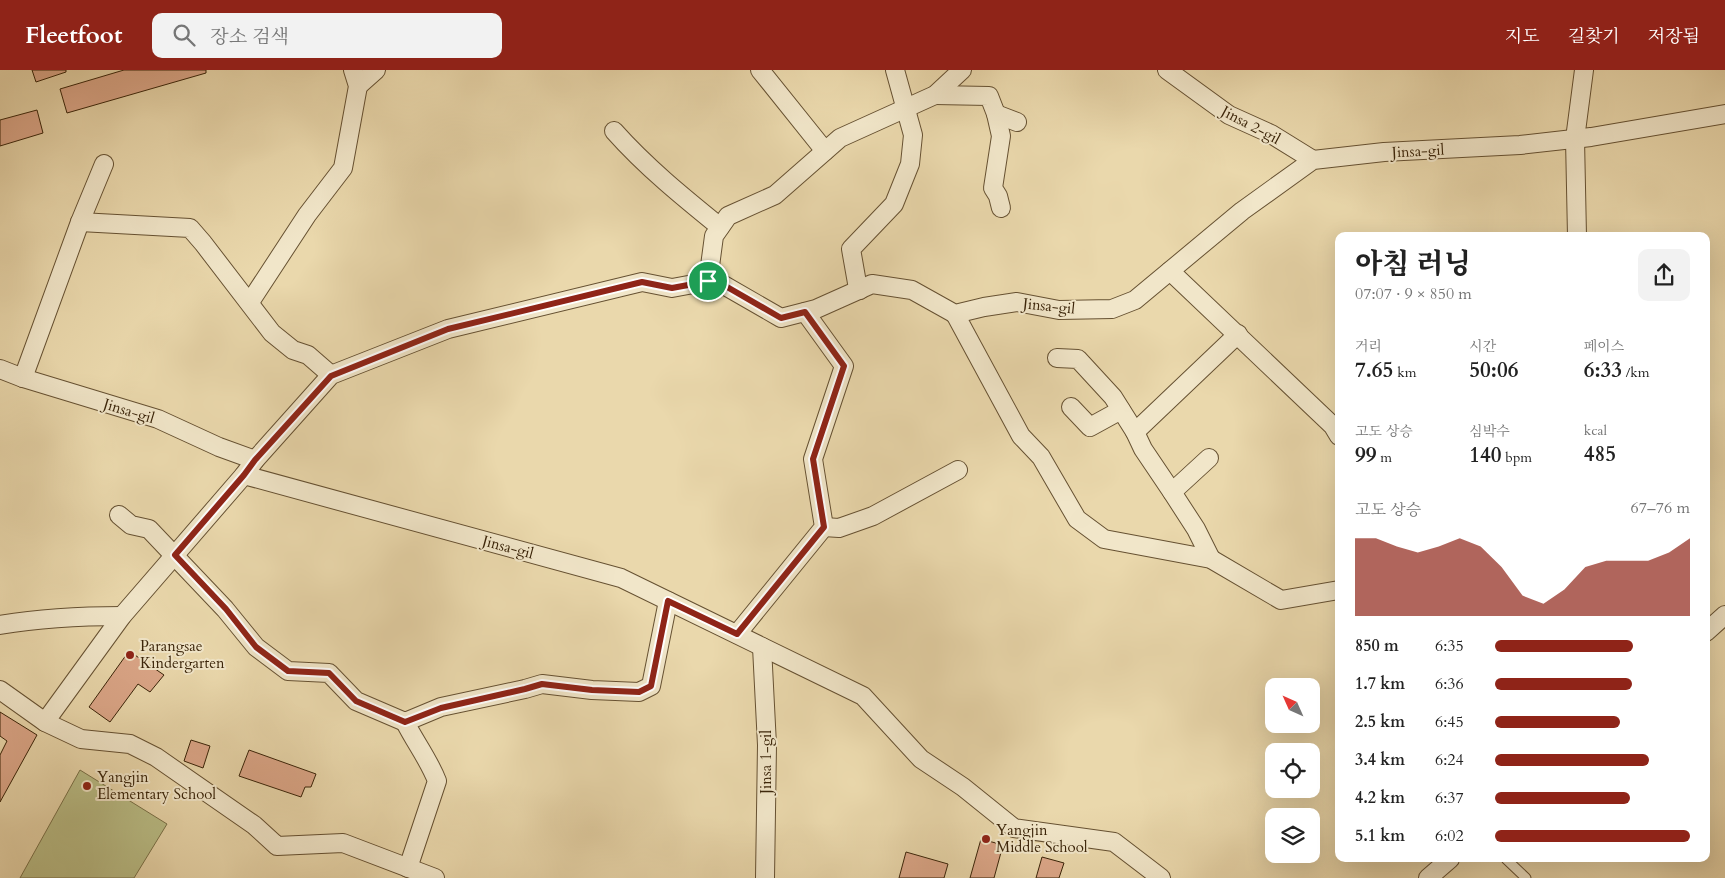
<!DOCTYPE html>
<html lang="ko">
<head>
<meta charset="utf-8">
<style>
  body { margin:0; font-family:Cardo,"Noto Serif KR",serif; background:#f2f2f2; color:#222; height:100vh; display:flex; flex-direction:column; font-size:19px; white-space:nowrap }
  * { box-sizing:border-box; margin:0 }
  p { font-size:16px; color:#767676 }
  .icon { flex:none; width:28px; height:28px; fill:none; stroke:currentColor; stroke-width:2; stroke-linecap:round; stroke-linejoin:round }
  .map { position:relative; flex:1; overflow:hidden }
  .sheet { position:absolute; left:1335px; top:162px; width:375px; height:630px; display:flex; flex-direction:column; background:#fff; border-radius:10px; box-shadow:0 5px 20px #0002 }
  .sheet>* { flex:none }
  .needle { width:32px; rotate:315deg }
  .controls { position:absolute; left:1265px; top:608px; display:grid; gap:10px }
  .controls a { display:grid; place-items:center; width:55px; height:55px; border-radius:10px; background:#fff; box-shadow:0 5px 20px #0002; font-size:25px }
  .pin { position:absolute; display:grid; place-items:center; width:42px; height:42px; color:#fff; margin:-21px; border:2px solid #fff; border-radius:50%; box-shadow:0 1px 5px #0007 }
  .round { display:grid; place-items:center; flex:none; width:52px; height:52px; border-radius:10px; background:#f2f2f2 }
  .summary { display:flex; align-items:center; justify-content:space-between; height:85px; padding:0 20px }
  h1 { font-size:28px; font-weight:800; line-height:38px }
  .stats { display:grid; grid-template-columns:repeat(3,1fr); gap:8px; height:85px; padding:5px 20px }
  .stats div { display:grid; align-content:center }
  .stats b { font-size:21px; font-weight:800 }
  .stats small { font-size:14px; font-weight:400 }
  .stats p { font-size:14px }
  .chart { height:140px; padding:10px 20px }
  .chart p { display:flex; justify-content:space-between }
  .chart svg { width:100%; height:90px; margin-top:5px; fill:#8f2418; opacity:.7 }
  ul { padding:0 20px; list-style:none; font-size:16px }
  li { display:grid; grid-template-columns:80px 60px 1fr; align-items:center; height:38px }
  li i { height:12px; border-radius:6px; background:#8f2418 }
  header { display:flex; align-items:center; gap:30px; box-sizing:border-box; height:70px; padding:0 25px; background:#8f2418; color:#fff }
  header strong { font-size:24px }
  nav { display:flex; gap:28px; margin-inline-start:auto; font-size:18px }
  .search { width:350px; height:45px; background:#f2f2f2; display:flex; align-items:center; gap:12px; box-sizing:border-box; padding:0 18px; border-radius:10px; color:#767676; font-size:19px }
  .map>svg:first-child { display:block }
</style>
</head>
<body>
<header>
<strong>Fleetfoot</strong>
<div class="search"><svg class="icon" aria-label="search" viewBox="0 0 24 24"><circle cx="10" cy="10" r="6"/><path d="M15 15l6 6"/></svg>장소 검색</div>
<nav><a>지도</a><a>길찾기</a><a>저장됨</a></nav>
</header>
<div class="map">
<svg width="1725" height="808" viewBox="0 0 1725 808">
  <rect width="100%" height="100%" fill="#ead8ac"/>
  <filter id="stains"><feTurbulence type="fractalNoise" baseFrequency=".004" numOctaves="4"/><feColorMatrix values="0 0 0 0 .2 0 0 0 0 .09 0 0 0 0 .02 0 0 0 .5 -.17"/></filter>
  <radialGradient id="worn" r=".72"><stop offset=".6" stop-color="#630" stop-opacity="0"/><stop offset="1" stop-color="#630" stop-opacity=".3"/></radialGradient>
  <path fill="#babe87" stroke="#7a7148" d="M80 700 167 754 134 808H20Z"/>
  <g fill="#dca789" stroke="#3a2409">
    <path d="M32 0H66V2L36 12Z"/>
    <path d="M124 0H206V3L67 43 60 19Z"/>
    <path d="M37 40 43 63 0 76V50Z"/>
    <path d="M129 581 164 605 150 622 138 614 110 652 89 637Z"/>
    <path d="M0 642 37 665 0 732V685L7 671 0 666Z"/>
    <path d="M191 670 210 676 203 698 184 691Z"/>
    <path d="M249 680 316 704 311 717H305L301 727 239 706Z"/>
    <path d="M981 769 1003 775 994 808H970Z"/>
    <path d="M906 782 948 794 944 808H899Z"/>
    <path d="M1042 787 1064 793 1059 808H1036Z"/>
  </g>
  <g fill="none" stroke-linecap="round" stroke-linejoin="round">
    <g stroke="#665132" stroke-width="11">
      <path id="lane" d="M1506 789 1526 808"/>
    </g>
    <g stroke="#665132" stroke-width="20">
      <g id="street">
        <path d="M760 0 825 81"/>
        <path d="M1167 0 1229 45 1271 64 1313 90"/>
        <path d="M358 16 376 0"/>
        <path d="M935 25 989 26 996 44 1001 66 993 118 998 126 1001 138"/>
        <path d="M996 44 1017 52"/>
        <path d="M614 61C646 97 683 127 720 157"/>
        <path d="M80 152 190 158 203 173 272 263 293 280 308 285 331 305"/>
        <path d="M1577 166 1575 69 1584 0"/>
        <path d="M1170 201 1333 356 1339 366"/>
        <path d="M708 211 714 166 728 146 775 125 840 68 935 25 962 0"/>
        <path d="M860 220 857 213 851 179 894 134 910 94 913 65 895 0"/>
        <path d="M250 232 307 145 343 98 358 16 353 0"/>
        <path d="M955 244 1021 366 1041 387 1077 449 1104 469 1211 489 1281 530 1339 520"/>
        <path d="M1057 288 1078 289 1113 327 1135 362 1143 379 1172 422 1196 459 1211 489"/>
        <path d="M0 299 23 308 158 349 219 377 255 390"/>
        <path d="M23 308 80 152 104 94"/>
        <path d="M1071 337 1090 357 1121 340"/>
        <path d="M1135 362 1238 264"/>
        <path d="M244 405 255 390 331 305 448 259 642 212 672 218 715 210 781 248 816 239 872 214 912 220 955 244 984 237 1017 232 1059 240 1112 239 1135 230 1242 141 1313 90 1384 82 1520 75 1591 67 1725 44"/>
        <path d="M1172 422 1209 388"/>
        <path d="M119 445 131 455 149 459 225 539 256 577 288 601 329 603 356 631 405 652 441 637 525 619 542 614 592 620 639 622 651 616 668 531"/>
        <path d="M824 457 839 458 873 446 958 400"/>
        <path d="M0 555C41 548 81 546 122 546"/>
        <path d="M1706 562 1725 545"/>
        <path d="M737 564 824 457 813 389 844 296 805 242"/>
        <path d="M762 577 767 675 765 808"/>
        <path d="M0 620 45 652 81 669 130 674 156 687 254 755 277 776 343 773 435 808"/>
        <path d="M45 652 122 546 244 405 621 508 863 626 921 689 963 717 1014 758 1114 772 1161 808"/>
        <path d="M405 652C415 672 429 690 437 711L408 798"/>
        <path d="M1428 808 1450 789"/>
      </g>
    </g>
    <use href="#lane" stroke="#f1e6c9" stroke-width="9"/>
    <use href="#street" stroke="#f1e6c9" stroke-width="18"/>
  </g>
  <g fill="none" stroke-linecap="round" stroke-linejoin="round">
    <g stroke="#fff" stroke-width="10">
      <path id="route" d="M715 210 781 248 805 242 844 296 813 389 824 457 737 564 668 531 651 616 639 622 592 620 542 614 525 619 441 638 405 652 356 631 329 603 288 601 256 577 226 539 175 485 244 405 255 390 331 306 448 259 642 212 672 218Z"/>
    </g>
    <use href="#route" stroke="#8f2418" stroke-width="6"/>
  </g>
  <g fill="#8f2418" stroke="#f1e6c9" stroke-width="2">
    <circle cx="130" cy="585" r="5"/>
    <circle cx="87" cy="716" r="5"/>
    <circle cx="986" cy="769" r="5"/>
  </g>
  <g text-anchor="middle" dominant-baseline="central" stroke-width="4" stroke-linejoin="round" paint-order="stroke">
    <g font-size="15" fill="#3a2409" stroke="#f1e6c9">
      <text transform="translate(1251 55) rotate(28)">Jinsa 2-gil</text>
      <text transform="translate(1418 81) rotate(-3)">Jinsa-gil</text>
      <text transform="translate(1049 236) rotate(6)">Jinsa-gil</text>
      <text transform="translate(129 341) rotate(17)">Jinsa-gil</text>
      <text transform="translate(508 477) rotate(15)">Jinsa-gil</text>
      <text transform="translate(766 692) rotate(-90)">Jinsa 1-gil</text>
    </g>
    <g font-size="15" fill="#3a2409" stroke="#f1e6c9" text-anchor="start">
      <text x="140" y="576">Parangsae<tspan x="140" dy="17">Kindergarten</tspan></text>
      <text x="97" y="707">Yangjin<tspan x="97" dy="17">Elementary School</tspan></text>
      <text x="996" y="760">Yangjin<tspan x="996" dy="17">Middle School</tspan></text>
    </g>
  </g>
  <rect width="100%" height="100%" filter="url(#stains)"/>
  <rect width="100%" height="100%" fill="url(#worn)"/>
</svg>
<div class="controls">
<a><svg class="needle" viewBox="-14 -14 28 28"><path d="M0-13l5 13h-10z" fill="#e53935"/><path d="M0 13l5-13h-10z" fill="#767676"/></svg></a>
<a><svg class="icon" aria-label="locate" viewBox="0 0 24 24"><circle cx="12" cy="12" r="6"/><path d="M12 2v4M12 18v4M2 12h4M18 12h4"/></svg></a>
<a><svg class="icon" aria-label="layers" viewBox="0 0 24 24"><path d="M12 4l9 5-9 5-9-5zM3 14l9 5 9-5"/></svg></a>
</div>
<div class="pin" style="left:708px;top:211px;background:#1e9e55"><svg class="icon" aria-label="arrive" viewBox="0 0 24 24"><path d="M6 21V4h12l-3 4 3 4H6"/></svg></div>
<section class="sheet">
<div class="summary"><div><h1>아침 러닝</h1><p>07:07 · 9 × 850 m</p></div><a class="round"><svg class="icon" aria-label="share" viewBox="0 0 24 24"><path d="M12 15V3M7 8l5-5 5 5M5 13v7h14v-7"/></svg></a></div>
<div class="stats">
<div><p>거리</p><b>7.65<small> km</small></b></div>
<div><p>시간</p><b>50:06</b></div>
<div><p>페이스</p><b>6:33<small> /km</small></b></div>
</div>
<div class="stats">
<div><p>고도 상승</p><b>99<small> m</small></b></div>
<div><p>심박수</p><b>140<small> bpm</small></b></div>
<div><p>kcal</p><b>485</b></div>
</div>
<div class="chart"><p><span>고도 상승</span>67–76 m</p>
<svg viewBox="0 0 160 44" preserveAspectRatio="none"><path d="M0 44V6L10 6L20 10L30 13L40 10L50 6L60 10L70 20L80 34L90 38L100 31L110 20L120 17L130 17L140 17L150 13L160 6V44z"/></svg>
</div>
<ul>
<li><b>850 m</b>6:35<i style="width:71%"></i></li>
<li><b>1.7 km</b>6:36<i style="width:70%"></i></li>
<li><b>2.5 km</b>6:45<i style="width:64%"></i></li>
<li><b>3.4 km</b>6:24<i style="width:79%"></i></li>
<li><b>4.2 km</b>6:37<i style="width:69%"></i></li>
<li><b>5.1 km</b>6:02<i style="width:100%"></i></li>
</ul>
</section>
</div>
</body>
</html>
